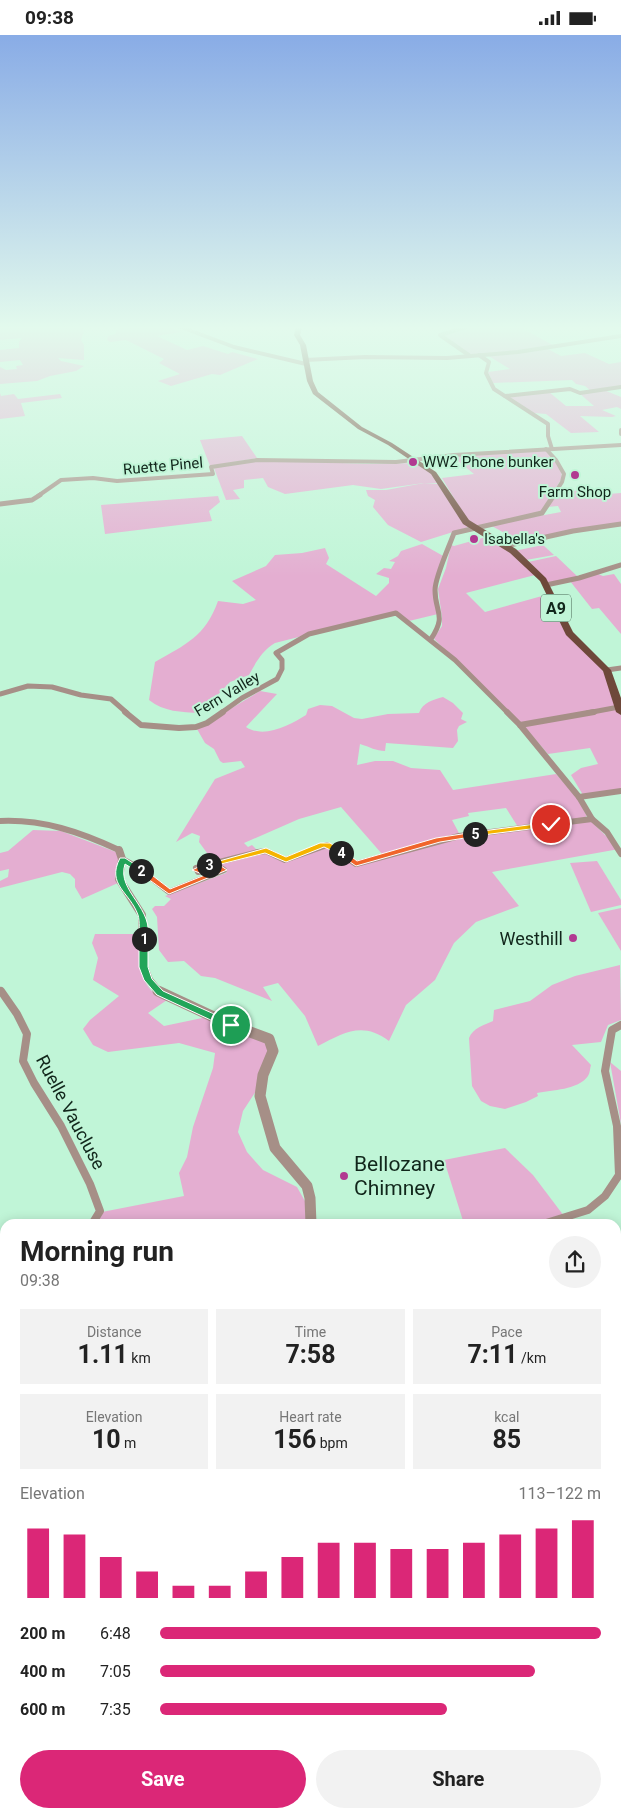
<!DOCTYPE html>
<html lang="en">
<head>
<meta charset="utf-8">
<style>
  body { margin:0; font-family:Roboto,sans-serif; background:#f2f2f2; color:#222; height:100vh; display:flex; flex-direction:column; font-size:19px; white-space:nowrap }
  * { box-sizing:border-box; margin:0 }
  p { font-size:16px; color:#767676 }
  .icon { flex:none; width:28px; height:28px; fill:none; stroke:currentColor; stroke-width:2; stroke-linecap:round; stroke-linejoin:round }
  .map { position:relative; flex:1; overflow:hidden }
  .drawer { position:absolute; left:0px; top:1184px; width:621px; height:599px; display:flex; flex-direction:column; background:#fff; border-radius:15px 15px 0 0; box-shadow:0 2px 12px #0003 }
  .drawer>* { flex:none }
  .pin { position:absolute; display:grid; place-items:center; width:42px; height:42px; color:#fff; margin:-21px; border:2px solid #fff; border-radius:50%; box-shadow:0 1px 5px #0007 }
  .km { position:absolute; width:25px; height:25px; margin:-12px; border-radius:50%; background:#222; color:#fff; font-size:14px; line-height:25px; text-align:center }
  .round { display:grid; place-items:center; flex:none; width:52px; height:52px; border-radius:26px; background:#f2f2f2 }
  .headline { display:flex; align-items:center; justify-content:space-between; height:85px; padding:0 20px }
  h1 { font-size:28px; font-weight:700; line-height:38px }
  .metrics { display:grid; grid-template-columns:repeat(3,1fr); gap:8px; height:85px; padding:5px 20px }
  .metrics div { display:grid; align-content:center; border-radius:0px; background:#f2f2f2; text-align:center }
  .metrics b { font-size:25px; font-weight:700 }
  .metrics small { font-size:14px; font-weight:400 }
  .metrics p { font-size:14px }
  .chart { height:140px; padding:10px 20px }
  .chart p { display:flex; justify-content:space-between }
  .chart svg { width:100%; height:90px; margin-top:5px; stroke:#db2777; stroke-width:6 }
  .primary-button { display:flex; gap:10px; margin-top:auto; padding:10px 20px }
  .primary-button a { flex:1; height:58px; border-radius:30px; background:#db2777; color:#fff; font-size:20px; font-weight:700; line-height:58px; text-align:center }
  .primary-button a+a { background:#f2f2f2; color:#222 }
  ul { padding:0 20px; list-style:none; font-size:16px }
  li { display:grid; grid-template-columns:80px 60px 1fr; align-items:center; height:38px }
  li i { height:12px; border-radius:6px; background:#db2777 }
  .status { display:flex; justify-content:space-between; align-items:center; height:35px; padding:0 25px; background:#fff; direction:ltr }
  .status svg { height:14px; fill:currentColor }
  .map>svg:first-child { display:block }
</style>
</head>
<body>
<div class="status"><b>09:38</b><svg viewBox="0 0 49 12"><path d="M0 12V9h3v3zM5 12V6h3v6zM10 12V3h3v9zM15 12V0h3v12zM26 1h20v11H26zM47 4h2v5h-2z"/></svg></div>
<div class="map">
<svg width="621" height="1782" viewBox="0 0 621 1782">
  <rect width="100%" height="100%" fill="#c0f5d7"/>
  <g fill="#e4aed1">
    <path d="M0 292H82L84 297 81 305 84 310V325L58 323 61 326 84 331 76 336 50 341 37 346 0 349V332L6 335 17 334 16 331 23 330 20 325 0 327V315L19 313V307L22 303 0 305Z"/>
    <path d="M119 292H170L181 297 157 301 187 315 203 311 228 319 232 317 258 324 220 340 212 339 171 351 158 346 180 339 159 328 164 324 126 305 110 307 107 305 108 301 115 299Z"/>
    <path d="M468 292H520L556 312 548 314 561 321 585 318 609 329 621 327V351L604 355 621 362V374L617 372 602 375 616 381 612 382 580 381 599 397 571 398 546 379 534 378 507 362 549 357 566 371H594L579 358 591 356 585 351 576 349 572 345 493 348 488 337 510 334 487 320H471L442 300Z"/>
    <path d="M0 358 1 361 14 359 18 364 60 359 62 363 21 368 25 381 0 384Z"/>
    <path d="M242 401 257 423 210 431 200 405Z"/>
    <path d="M545 415C552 422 562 432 562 443L540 478 475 491 467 485 442 443 474 439 452 421Z"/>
    <path d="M262 425 368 429 416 428 432 438 439 448 424 449H439L469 492 421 507 388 490 373 472 375 465 368 461 366 455H386L424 448 381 454 353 450 285 459 268 452 263 443 244 445V453L233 455 240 464 226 465 214 433Z"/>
    <path d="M590 454 595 460 621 458V488L519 506 490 490 561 477 558 471 547 472 557 458Z"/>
    <path d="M218 461 220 467 209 476 212 486 105 499 101 470Z"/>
    <path d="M486 502 508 514 535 540 466 558 485 577 542 561 549 563 553 576 567 599 601 633 609 645 621 680V755L583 760 571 740 581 733 598 729 590 713 548 719 521 688 435 605 434 603 442 591V582L438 554 446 533 451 510 454 511Z"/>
    <path d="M422 509 445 522 434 554 438 579 409 586 397 577 275 608C262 616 256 627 249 640L230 647 200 678C181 677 164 677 149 665L155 627C186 609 205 602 218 566L243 569 256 565 232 546 266 531 275 520 302 518 325 513 329 523 326 529 376 561 389 548V543L376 539 384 533 391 534 395 527 389 526 398 521 401 516Z"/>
    <path d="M543 510 554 520 526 525 514 516Z"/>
    <path d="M556 521 578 542 550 548 545 547 528 527Z"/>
    <path d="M598 539 603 541 614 539 621 549V599L599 573 592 574 570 546Z"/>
    <path d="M260 656 277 659 246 692C264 704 290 690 306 680L308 674 320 670 332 671 354 683 362 684 388 679 419 678C423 667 433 665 443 662L453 668 463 678 461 684 467 687 459 691 457 695 458 706 453 713 386 708 385 716C376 716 370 712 360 709L357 730 375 726H393L411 733 440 735 453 755 556 739 576 761 587 781 581 784 518 792 506 773 468 778 469 781 452 785 460 800 382 819 341 772 299 784 244 808 248 812 252 810 257 815 217 826 207 818 199 807 200 801 192 798 176 807 215 744 245 732 241 726 223 728 220 726 214 714 205 708 197 694Z"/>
    <path d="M585 787H592L619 814 492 837 519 871 476 887 454 908 435 945 406 970 389 1006C362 986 344 998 318 1011L305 981 278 948 263 952 272 966 215 943 201 941 184 926 168 927 159 915 157 882 152 874 155 871H164L171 864 165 861 226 838 227 835H201L264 817 283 827 327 812 355 831 459 803Z"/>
    <path d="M33 795 61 796 116 817 119 825 115 844 118 848 82 864 75 852V844L70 839 62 837 0 853V846L8 842 9 834 0 836V818L8 816Z"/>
    <path d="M597 826 621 865V870L591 877 570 828Z"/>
    <path d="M621 873V916L598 878Z"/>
    <path d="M95 899H139C139 926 137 954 167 965L148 978 164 991 207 982 260 1004 269 1012 256 1056 243 1076 238 1097 247 1117 263 1135 297 1152 306 1168 307 1189H95L102 1177 184 1161 179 1138 187 1122 193 1092 213 1033 215 1018 179 1008 108 1017 93 1010 83 994 90 985 119 961 93 945 98 923 92 908Z"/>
    <path d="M620 930 621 985 608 990 601 1007 572 1010 591 1030C590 1033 590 1038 588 1041 578 1055 552 1055 537 1058L538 1061 526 1067 505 1074 490 1071 481 1066 472 1051 469 1003C473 993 484 990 493 986L494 975 530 966 552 950 575 941Z"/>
    <path d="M610 1027 621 1036V1089Z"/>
    <path d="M505 1113 533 1140 564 1181 533 1189H464L444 1125Z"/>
    <path d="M621 1214V1553L616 1547V1215Z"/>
    <path d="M417 1778H556L555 1782H417Z"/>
  </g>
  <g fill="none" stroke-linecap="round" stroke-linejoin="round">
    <g stroke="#a68f87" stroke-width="4">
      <path d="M181 292 234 312 306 329"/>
      <path d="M440 300 470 321"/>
      <path d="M440 300 466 292"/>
      <path d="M479 320 489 327 486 338 494 354 548 389V401L552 414"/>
      <path d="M305 325 365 322 447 323 518 317 621 301"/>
      <path d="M505 361 570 354 580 358 621 352"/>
      <path d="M621 395V399"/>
      <path d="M546 414 556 425 564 439 562 447 553 461"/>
      <path d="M38 461 61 445 93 443 117 446 213 439 211 432 257 425 396 427 454 420 621 410"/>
    </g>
    <g stroke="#a68f87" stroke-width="5">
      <path d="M0 469 32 465 40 460"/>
      <path d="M505 511 573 496 621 489"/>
      <path d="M546 550 579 543 621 530"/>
      <path d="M431 604C447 580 435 578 435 555 435 542 449 512 454 498L542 478 554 460"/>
      <path d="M607 635 621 633"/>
      <path d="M0 659 28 651 52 652 81 660 111 664 127 678"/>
      <path d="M221 678 242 663 277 644 282 634V625L276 618 309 599 396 578 455 625 508 678"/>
      <path d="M587 678 619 672"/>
    </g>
    <g stroke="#a68f87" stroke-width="6">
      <path d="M125 677 141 690 179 693 196 692 207 688 223 677"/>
      <path d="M507 677 520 690 579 762 592 784 607 797 621 819"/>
      <path d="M520 690 594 677"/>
      <path d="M579 762 621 756"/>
      <path d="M0 786C43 784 80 797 119 815"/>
      <path d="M122 824 137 832 169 857 224 835 221 833 198 837 196 833 258 817 266 816 285 825 327 810 356 829 459 801 592 784"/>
      <path d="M0 955 2 957"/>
    </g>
    <g stroke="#a68f87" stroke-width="8">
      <path d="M1 956 17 979 27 999 23 1026 34 1048 61 1091 90 1149 100 1176 92 1189"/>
      <path d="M543 1189 588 1175 605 1161 619 1140 617 1091 605 1036 612 995 621 990"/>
    </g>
    <g stroke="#a68f87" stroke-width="11">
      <path d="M0 1413 5 1402"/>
      <path d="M0 1571 5 1569"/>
      <path d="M0 1633 5 1627"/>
      <path d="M616 1638H621"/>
      <path d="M0 1707 5 1714"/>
      <path d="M412 1778 413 1782"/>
      <path d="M7 1782 15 1778"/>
      <path d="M563 1782 564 1778"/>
    </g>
    <path stroke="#a68f87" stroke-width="8" d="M119 815 122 824 119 844 142 880 144 932 149 945 159 957"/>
    <path stroke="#a68f87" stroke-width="11" d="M158 956 231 990 269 1004 273 1016 263 1040 260 1061 275 1113 307 1151 310 1163 311 1189"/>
    <path stroke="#a68f87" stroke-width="14" d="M206 1782 209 1778"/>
    <path fill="#6e483a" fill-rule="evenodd" d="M296 292H302L300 300 306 310 313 346 318 357 362 392 392 408 436 437 469 485 516 514 546 543 573 597 611 635 621 663V680L616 677 603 636 566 600 540 546 510 518 463 489 431 439 388 410 358 394 313 359 307 346 300 310 294 300Z"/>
  </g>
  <linearGradient id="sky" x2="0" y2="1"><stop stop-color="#89ace6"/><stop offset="0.54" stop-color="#e3faed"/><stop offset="1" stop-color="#e3faed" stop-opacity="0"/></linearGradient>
  <rect width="621" height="542" fill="url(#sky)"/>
  <path fill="#22a559" stroke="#fff" d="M144 901 148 904V932L152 944 163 956 234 988V993H228L157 960 144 945 139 932V904Z"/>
  <path fill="#22a559" stroke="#fff" d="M120 823H125L145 836 138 837 125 829C116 857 156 873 147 906H144L139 904C139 897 140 886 138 880 130 857 106 850 120 823Z"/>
  <path fill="#f0652b" stroke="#fff" d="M209 827 213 830 204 835 221 831 227 835 169 859 137 836 144 834 170 854 205 840 192 835Z"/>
  <path fill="#f5b400" stroke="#fff" d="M320 808H330L345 818 339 819 324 812 286 827 265 818 209 832 205 830 266 813 286 822Z"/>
  <path fill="#f0652b" stroke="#fff" d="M475 797H477V801L440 807 356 831 337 818 344 816 357 826 436 803Z"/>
  <path fill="#f5b400" stroke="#fff" d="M551 787 555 789 554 791 475 801 471 799 475 797Z"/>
  <g fill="#b13a91" stroke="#c0f5d7" stroke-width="2">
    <circle cx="413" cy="427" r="5"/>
    <circle cx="575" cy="440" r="5"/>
    <circle cx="474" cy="504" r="5"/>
    <circle cx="573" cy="903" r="5"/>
    <circle cx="344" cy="1141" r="5"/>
  </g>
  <g text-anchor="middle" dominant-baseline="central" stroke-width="4" stroke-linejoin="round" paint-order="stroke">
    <g font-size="15" fill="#11261b" stroke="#c0f5d7" text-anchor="start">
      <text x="423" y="427">WW2 Phone bunker</text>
      <text x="575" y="457" text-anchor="middle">Farm Shop</text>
      <text x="484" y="504">Isabella's</text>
    </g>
    <g font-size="15" fill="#11261b" stroke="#c0f5d7">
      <text transform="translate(163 431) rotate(-5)">Ruette Pinel</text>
      <text transform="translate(227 659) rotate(-31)">Fern Valley</text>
    </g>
    <rect fill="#c0f5d7" stroke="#466453" stroke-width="1" x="541" y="559.5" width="30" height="27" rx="4"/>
    <g font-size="16" font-weight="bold" fill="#11261b">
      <text x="556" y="573">A9</text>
    </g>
    <g font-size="18" fill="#11261b" stroke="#c0f5d7" text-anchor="end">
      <text x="563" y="903">Westhill</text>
    </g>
    <g font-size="18" fill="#11261b" stroke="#c0f5d7">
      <text transform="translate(71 1077) rotate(62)">Ruelle Vaucluse</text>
    </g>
    <g font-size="21" fill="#11261b" stroke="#c0f5d7" text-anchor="start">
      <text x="354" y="1129">Bellozane<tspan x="354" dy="24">Chimney</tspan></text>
    </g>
  </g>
</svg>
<div class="pin" style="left:231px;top:990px;background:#1e9e55"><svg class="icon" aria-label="arrive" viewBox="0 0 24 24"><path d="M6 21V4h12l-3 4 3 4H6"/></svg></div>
<div class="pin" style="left:551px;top:789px;background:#d93025"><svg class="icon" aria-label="check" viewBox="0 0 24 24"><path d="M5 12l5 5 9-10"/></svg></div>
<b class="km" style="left:144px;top:904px">1</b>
<b class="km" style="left:141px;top:836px">2</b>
<b class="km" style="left:209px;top:830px">3</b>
<b class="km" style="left:341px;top:818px">4</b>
<b class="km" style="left:475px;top:799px">5</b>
<section class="drawer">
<div class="headline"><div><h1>Morning run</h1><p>09:38</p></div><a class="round"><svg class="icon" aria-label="share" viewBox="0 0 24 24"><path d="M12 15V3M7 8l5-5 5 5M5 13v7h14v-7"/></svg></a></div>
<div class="metrics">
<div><p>Distance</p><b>1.11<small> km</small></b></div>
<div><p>Time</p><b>7:58</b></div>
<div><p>Pace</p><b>7:11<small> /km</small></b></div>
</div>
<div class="metrics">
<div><p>Elevation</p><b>10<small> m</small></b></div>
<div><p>Heart rate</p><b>156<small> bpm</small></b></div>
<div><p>kcal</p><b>85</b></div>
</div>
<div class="chart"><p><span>Elevation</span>113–122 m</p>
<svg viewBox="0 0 160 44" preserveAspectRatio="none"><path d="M5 44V10M15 44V13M25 44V24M35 44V31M45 44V38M55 44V38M65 44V31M75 44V24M85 44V17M95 44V17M105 44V20M115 44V20M125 44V17M135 44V13M145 44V10M155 44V6"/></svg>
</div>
<ul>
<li><b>200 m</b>6:48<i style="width:100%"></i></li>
<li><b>400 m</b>7:05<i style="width:85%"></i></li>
<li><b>600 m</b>7:35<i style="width:65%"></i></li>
</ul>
<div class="primary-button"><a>Save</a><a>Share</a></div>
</section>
</div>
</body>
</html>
